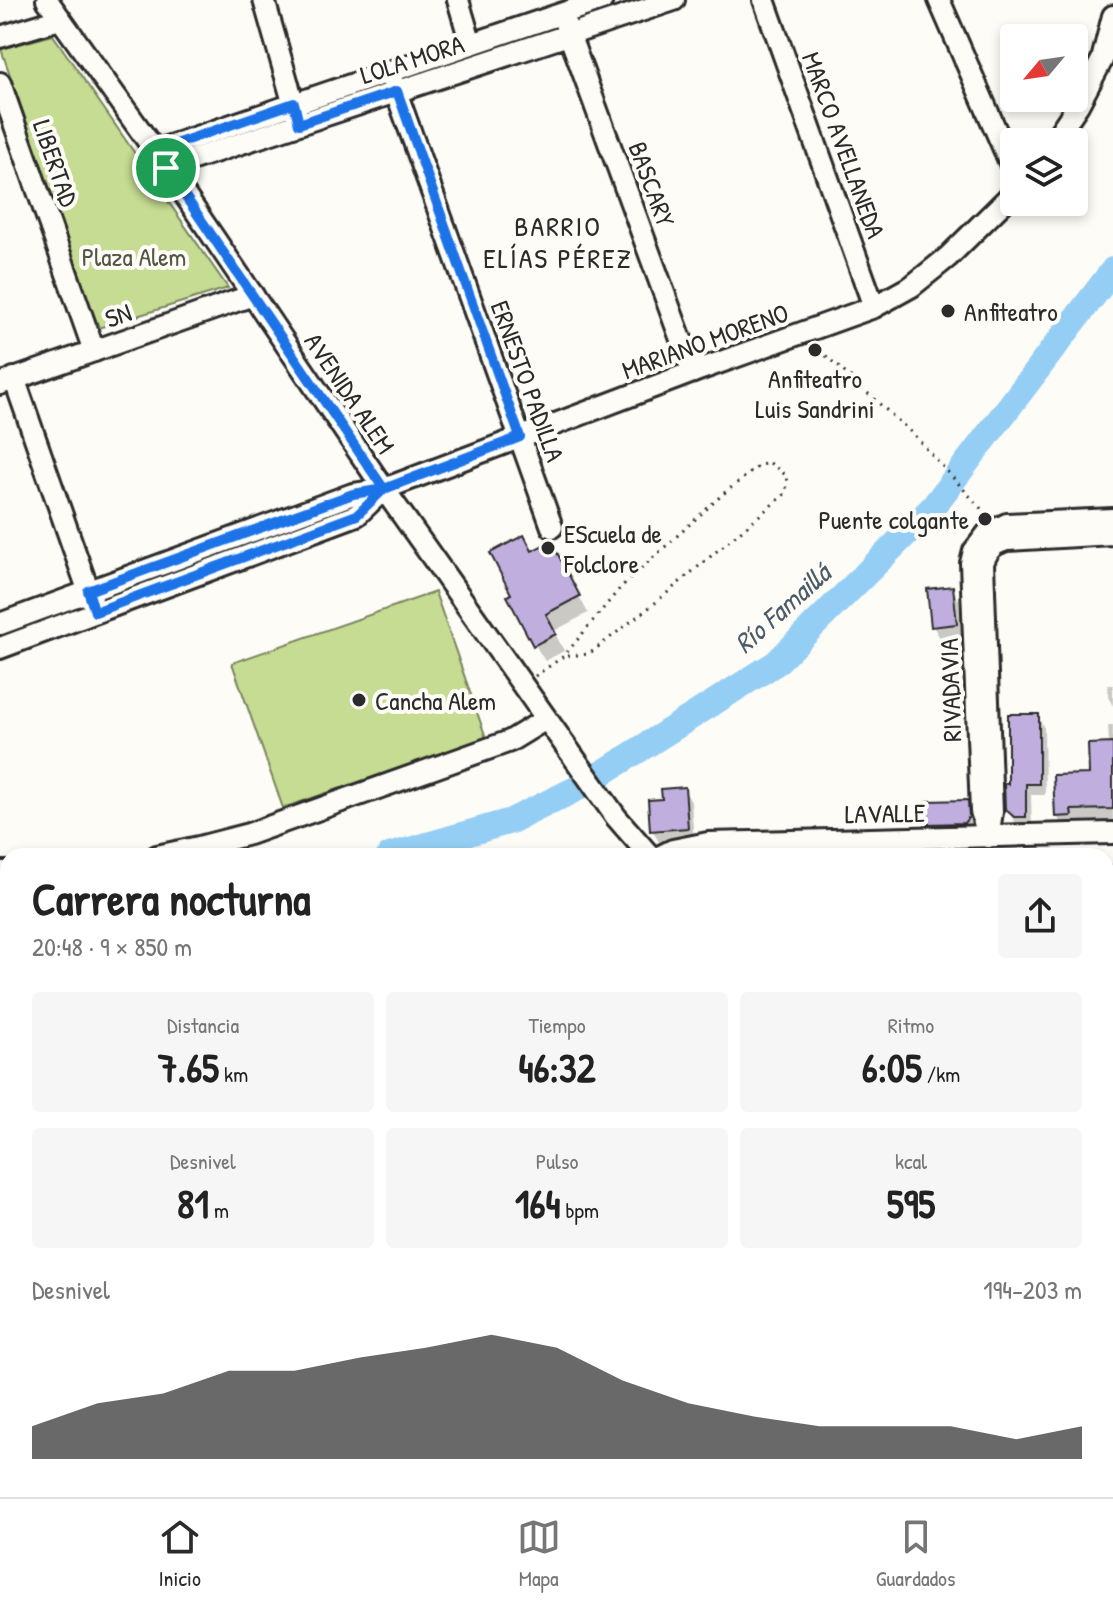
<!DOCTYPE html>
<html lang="es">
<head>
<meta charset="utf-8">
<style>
  body { margin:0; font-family:"Patrick Hand",sans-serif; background:#f6f6f6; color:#222; height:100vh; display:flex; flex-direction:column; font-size:30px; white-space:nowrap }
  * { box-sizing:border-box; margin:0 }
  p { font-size:26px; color:#767676 }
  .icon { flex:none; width:44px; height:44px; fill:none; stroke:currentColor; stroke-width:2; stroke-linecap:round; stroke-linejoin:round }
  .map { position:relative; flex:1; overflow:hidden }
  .side { position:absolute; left:0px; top:848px; width:1114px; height:650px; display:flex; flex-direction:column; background:#fff; border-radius:24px 24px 0 0; box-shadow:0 4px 12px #0003 }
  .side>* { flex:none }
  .needle { width:52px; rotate:241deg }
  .tools { position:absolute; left:1000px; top:24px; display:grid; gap:16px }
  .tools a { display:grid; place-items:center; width:88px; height:88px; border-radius:8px; background:#fff; box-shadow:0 4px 12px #0003; font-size:40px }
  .pin { position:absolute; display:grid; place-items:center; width:68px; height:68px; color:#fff; margin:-34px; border:4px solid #fff; border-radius:50%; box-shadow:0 2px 8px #0007 }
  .round { display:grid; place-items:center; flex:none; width:84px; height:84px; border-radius:8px; background:#f6f6f6 }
  .head { display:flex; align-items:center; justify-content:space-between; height:136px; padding:0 32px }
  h1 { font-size:44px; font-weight:700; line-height:60px }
  .metrics { display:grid; grid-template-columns:repeat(3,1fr); gap:12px; height:136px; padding:8px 32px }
  .metrics div { display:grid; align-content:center; border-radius:8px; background:#f6f6f6; text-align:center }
  .metrics b { font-size:40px; font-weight:700 }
  .metrics small { font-size:22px; font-weight:400 }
  .metrics p { font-size:22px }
  .chart { height:224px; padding:16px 32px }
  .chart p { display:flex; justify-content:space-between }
  .chart svg { width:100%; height:144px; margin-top:8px; fill:#2b2b2b; opacity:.7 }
  .tab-bar { display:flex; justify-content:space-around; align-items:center; height:112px; border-top:2px solid #e0e0e0; background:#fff; font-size:22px; color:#767676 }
  .tab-bar a { display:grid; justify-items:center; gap:4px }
  .tab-bar .current { color:#2b2b2b }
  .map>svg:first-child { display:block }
</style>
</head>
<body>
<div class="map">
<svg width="1113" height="1497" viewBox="0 0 1113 1497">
  <rect width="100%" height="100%" fill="#fdfcf7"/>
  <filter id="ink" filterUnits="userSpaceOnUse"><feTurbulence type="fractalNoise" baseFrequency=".0125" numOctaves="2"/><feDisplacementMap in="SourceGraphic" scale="16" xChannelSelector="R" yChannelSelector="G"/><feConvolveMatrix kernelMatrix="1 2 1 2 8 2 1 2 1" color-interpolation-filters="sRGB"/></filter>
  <g filter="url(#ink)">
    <g fill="#c5dc92" stroke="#78845e" stroke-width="2">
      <path d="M53 35 228 288 98 328 1 49Z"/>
      <path d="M435 592 486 738 283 808 232 663Z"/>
      <rect x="1106" y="865" width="7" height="253"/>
      <path d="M0 1194H8V1448L0 1447Z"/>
    </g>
    <g fill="#0003">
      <path d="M532 554 560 561 588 613 554 631 564 651 545 661 535 645Z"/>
      <path d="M952 588 959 600 963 636 940 638 933 626Z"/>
      <path d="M1108 685H1113V706L1108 697Z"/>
      <path d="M1038 716 1044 728 1045 795H1031L1032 828H1022L1014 821 1007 809 1010 787Z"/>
      <path d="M1108 725H1113V822L1078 823V829H1064L1057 816 1091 776 1109 745Z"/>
      <path d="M684 789 691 802 694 840 659 842 652 830 664 801Z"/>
      <path d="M966 802 971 810 972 825 968 830 935 831 930 823Z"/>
      <path d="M1112 1172H1113V1266H1107L1106 1268V1229H1113Z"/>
      <path d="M0 1230H8V1315L0 1316Z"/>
      <path d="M0 1379 5 1388 8 1427H0Z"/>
      <path d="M0 1478H3L8 1486 9 1497H0Z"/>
      <path d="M880 1490H897L901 1497H849L848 1493Z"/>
      <path d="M737 1492H794L797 1497H732Z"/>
    </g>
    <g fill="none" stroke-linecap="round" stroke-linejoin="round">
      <g stroke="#95cef4" stroke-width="26">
        <path d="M389 856 511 821 582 786 776 663 933 507 1113 270"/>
        <path d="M0 928 8 926"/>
      </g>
    </g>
    <g fill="#bfaede" stroke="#2b2b2b" stroke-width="2">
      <path d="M524 535 532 551 551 541 580 596 546 614 556 634 533 646 507 596 511 594 490 553Z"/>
      <path d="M953 586 957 624 931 627 927 589Z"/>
      <path d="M1008 714H1039V784H1026V817H1014L1005 809 1004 783 1008 784Z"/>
      <path d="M1113 743V809L1071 810 1072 816 1055 817 1053 775 1089 774 1088 744Z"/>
      <path d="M685 787 688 828 650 831 648 800 662 799 661 789Z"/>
      <path d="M968 800 969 817 964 823 928 824 927 801Z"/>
    </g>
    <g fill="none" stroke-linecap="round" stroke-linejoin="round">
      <g stroke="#2b2b2b" stroke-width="26">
        <g id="minor">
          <path d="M47 0 155 151 384 489 616 817 650 856"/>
          <path d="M264 0 297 116"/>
          <path d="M458 0 471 44"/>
          <path d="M764 0 874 307"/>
          <path d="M939 0 1014 172"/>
          <path d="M565 23 693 372"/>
          <path d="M0 37 60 19"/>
          <path d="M389 72 552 527"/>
          <path d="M0 83 94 351"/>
          <path d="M1053 142 1078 105 1102 60 1113 16"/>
          <path d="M155 151 602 0"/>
          <path d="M166 168 674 0"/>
          <path d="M14 378 92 601"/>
          <path d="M0 384 253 295"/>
          <path d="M1113 519 1007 524 987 534 974 551 971 563 981 811 988 837 992 812 983 563C988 549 993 544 1007 540L1113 534"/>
          <path d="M0 624 353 494 384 489 693 372 874 307 912 286 948 257 1014 192"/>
          <path d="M0 648 357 515 384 489"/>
          <path d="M157 856 199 847 249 834 510 741 546 719"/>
          <path d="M661 856 673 850 708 843 1113 833"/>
          <path d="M0 872H8"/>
          <path d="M1106 1141 1113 1140"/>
          <path d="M0 1179H8"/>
          <path d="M1106 1445 1113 1444"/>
          <path d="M0 1461H8"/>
          <path d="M86 1490 87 1497"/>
          <path d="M392 1490V1497"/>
          <path d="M696 1490V1497"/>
          <path d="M712 1490V1497"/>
          <path d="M1026 1490 1027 1497"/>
        </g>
      </g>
      <g stroke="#2b2b2b" stroke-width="3" stroke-dasharray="2 6" stroke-linecap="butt">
        <path d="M814 345 913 434 988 516"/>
        <path d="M535 676 564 656 621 587 723 494 760 465 770 463 787 476 786 493 655 603 589 654 564 656"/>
      </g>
      <use href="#minor" stroke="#fdfcf7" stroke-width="20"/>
    </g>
  </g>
  <g fill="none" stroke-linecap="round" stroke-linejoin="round" filter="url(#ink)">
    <g stroke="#fff" stroke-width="16">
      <path id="route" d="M166 168 384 489 353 494 88 591 95 612 357 515 384 489 520 437 397 91 299 124 294 103 155 151 166 168"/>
    </g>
    <use href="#route" stroke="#1a73e8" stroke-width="10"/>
  </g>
  <g fill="#2b2b2b" stroke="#fdfcf7" stroke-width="3">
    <circle cx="948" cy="311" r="8"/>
    <circle cx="815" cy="350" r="8"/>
    <circle cx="985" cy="519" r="8"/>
    <circle cx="548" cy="548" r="8"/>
    <circle cx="359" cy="700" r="8"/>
  </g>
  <g text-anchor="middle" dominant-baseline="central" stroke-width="8" stroke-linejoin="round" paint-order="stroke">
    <g font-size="26" fill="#2b2b2b" stroke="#fdfcf7">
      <text transform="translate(412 59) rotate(-18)">LOLA MORA</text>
      <text transform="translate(844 145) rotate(70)">MARCO AVELLANEDA</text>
      <text transform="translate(56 163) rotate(71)">LIBERTAD</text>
      <text transform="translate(652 184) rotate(70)">BASCARY</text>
      <text transform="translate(118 315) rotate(-19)">SN</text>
      <text transform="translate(705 341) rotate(-20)">MARIANO MORENO</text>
      <text transform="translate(528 381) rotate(70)">ERNESTO PADILLA</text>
      <text transform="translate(350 393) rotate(56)">AVENIDA ALEM</text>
      <text transform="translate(950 690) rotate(-92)">RIVADAVIA</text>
      <text transform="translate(885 813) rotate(-1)">LAVALLE</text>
    </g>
    <g font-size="26" fill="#525745" stroke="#fdfcf7">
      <text x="134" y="256">Plaza Alem</text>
    </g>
    <g font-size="26" fill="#2b2b2b" stroke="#fdfcf7" text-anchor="start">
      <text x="964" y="311">Anfiteatro</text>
      <text x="815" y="378" text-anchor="middle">Anfiteatro<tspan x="815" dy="30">Luis Sandrini</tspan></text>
      <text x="969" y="519" text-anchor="end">Puente colgante</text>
      <text x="564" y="533">EScuela de<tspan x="564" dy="30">Folclore</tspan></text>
      <text x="375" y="700">Cancha Alem</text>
    </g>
    <g font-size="28" letter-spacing="2" fill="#2b2b2b" stroke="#fdfcf7">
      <text x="558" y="226">BARRIO<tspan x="558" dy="32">ELÍAS PÉREZ</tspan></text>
    </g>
    <g font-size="28" font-style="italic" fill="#4b5c67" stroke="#fdfcf7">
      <text transform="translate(782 608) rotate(-42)">Río Famaillá</text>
    </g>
  </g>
</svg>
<div class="tools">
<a><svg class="needle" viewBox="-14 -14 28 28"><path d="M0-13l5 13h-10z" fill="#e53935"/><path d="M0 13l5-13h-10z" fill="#767676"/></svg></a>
<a><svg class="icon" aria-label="layers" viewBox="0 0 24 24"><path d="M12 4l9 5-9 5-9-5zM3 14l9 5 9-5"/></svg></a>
</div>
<div class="pin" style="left:166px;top:168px;background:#1e9e55"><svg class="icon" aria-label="arrive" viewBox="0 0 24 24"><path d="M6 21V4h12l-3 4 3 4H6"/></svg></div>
<section class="side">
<div class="head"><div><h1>Carrera nocturna</h1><p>20:48 · 9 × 850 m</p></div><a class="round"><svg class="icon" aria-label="share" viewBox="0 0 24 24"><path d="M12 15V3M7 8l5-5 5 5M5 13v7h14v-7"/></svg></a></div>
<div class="metrics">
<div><p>Distancia</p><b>7.65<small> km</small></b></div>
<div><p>Tiempo</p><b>46:32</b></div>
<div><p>Ritmo</p><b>6:05<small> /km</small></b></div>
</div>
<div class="metrics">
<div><p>Desnivel</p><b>81<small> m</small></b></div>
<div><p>Pulso</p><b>164<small> bpm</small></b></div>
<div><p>kcal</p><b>595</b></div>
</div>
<div class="chart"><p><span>Desnivel</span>194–203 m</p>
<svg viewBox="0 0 160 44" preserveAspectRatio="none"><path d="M0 44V34L10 27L20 24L30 17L40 17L50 13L60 10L70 6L80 10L90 20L100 27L110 31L120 34L130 34L140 34L150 38L160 34V44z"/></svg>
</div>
</section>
</div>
<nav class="tab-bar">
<a class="current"><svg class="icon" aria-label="home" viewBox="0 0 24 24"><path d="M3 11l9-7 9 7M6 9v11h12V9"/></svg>Inicio</a>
<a><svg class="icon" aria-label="map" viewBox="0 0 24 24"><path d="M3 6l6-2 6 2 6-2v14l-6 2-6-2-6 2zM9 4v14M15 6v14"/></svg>Mapa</a>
<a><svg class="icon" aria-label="saved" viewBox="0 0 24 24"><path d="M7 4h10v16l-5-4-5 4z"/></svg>Guardados</a>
</nav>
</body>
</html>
